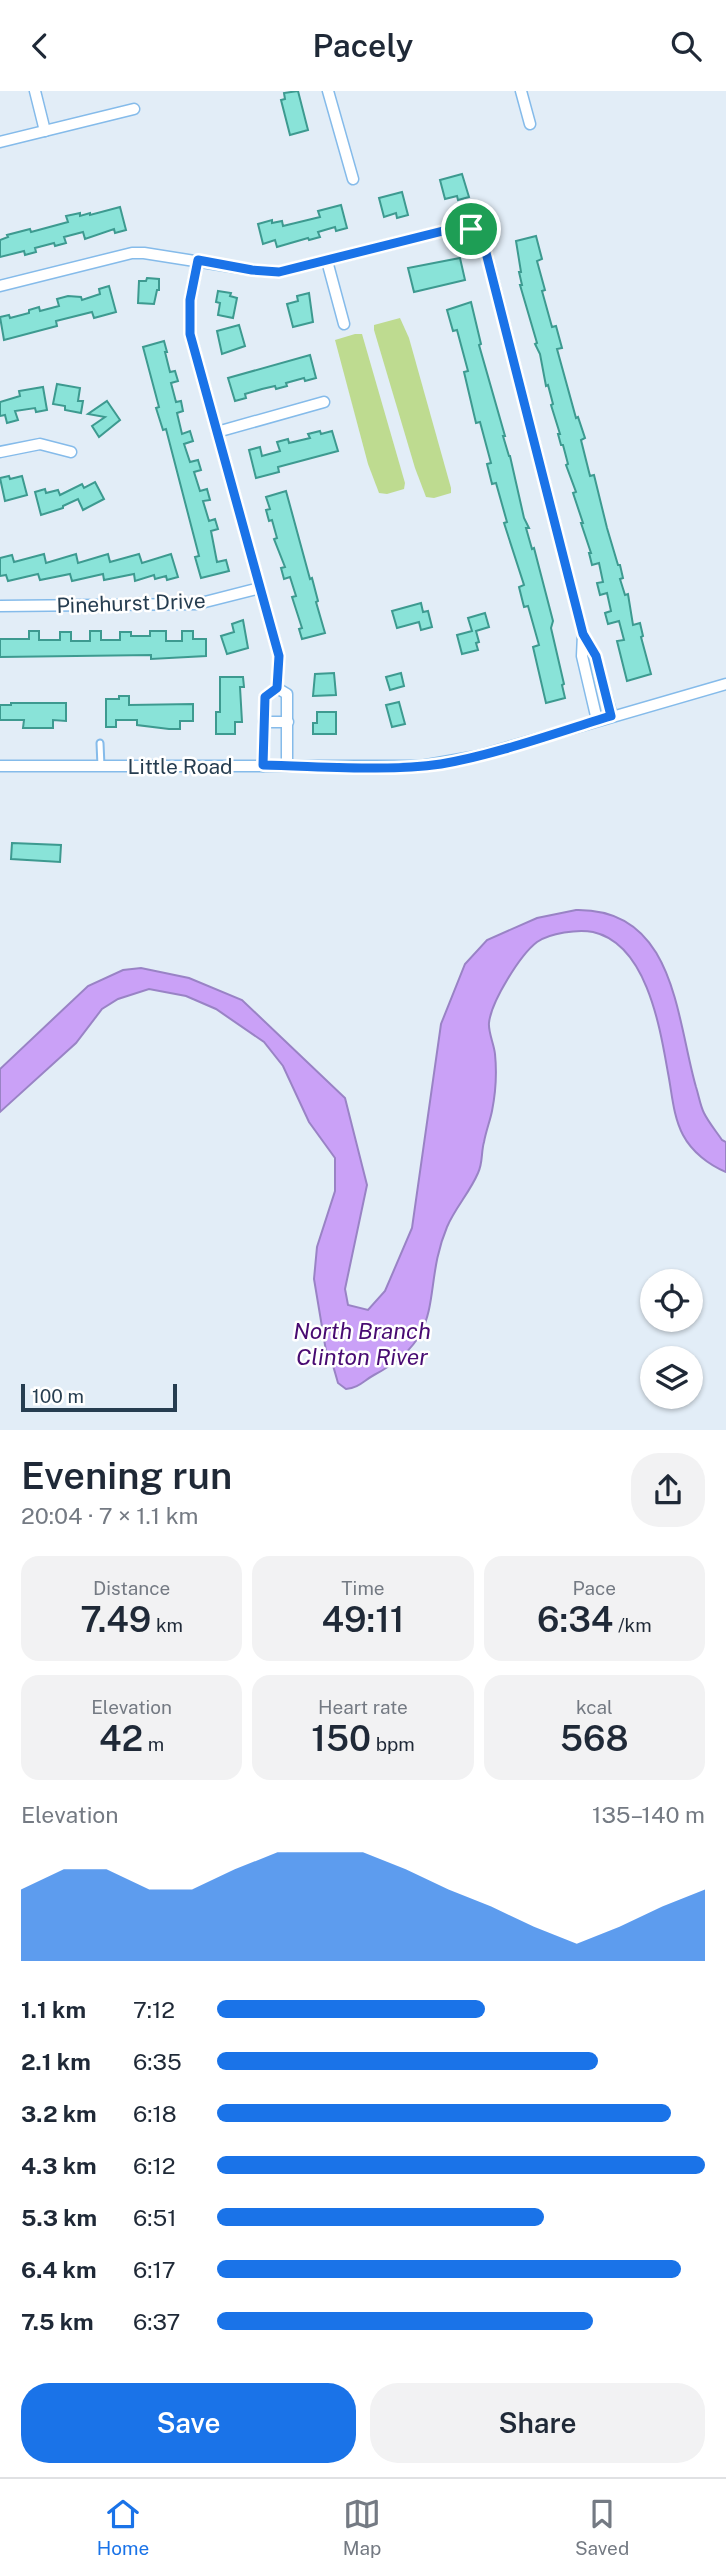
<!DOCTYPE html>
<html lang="en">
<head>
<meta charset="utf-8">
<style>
  body { margin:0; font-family:"Public Sans",sans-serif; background:#f2f2f3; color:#1f2937; height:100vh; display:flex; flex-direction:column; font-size:26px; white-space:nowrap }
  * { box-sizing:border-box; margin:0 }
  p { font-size:23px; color:#747a83 }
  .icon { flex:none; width:38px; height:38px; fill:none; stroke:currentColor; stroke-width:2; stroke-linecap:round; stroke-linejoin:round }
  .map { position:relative; height:1339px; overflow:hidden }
  .details { display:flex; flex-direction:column; background:#fff; flex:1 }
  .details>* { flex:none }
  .buttons { position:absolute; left:640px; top:1178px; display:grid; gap:14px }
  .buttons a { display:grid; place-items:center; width:63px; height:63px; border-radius:50%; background:#fff; box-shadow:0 2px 5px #0004; font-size:35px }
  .scale { position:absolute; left:21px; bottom:18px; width:156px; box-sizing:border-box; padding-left:7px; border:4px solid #263d50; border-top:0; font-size:19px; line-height:24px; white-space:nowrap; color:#263d50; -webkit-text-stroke:5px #fff; paint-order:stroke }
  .pin { position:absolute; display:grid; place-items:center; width:60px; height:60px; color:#fff; margin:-30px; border:4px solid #fff; border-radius:50%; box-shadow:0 2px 7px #0007 }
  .round { display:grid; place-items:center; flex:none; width:74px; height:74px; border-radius:28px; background:#f2f2f3 }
  .headline { display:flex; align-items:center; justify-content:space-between; height:119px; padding:0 21px }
  h1 { font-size:38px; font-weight:600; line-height:52px }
  .metrics { display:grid; grid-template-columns:repeat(3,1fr); gap:10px; height:119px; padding:7px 21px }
  .metrics div { display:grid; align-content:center; border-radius:18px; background:#f2f2f3; text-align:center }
  .metrics b { font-size:35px; font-weight:600 }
  .metrics small { font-size:19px; font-weight:400 }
  .metrics p { font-size:19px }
  .chart { height:196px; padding:14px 21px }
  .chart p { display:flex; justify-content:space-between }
  .chart svg { width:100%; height:126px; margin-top:7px; fill:#1a73e8; opacity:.7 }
  .button { display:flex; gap:14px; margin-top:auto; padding:14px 21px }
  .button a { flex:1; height:80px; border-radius:28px; background:#1a73e8; color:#fff; font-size:28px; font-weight:600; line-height:80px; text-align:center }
  .button a+a { background:#f2f2f3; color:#1f2937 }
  ul { padding:0 21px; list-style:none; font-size:23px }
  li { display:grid; grid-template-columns:112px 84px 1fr; align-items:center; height:52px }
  li i { height:18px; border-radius:9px; background:#1a73e8 }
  header { display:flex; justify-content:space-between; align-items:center; height:91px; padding:0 21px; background:#fff; font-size:32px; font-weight:600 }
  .dock { display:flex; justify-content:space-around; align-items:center; height:98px; border-top:2px solid #e0e1e3; background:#fff; font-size:19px; color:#747a83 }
  .dock a { display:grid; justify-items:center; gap:4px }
  .dock .active { color:#1a73e8 }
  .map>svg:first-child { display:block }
</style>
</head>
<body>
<header><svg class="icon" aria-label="back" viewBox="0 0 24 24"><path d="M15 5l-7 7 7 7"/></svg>Pacely<svg class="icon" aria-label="search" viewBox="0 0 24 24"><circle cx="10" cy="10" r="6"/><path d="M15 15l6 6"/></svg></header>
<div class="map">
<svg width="726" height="1340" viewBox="0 0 726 1340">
  <rect width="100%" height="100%" fill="#e2edf7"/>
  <g fill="#bedb90">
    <path d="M400 227 409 247 451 397V402L434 407 426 406 415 377 374 239V234Z"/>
    <path d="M355 243H362L405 392 404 398 387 403 379 402 368 373 335 249Z"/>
  </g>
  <path fill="#caa1f7" stroke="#9983c5" stroke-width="2" d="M576 819C675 817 676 926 696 996 699 1005 700 1014 704 1022 709 1032 716 1040 722 1049L726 1051V1081C709 1074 692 1061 683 1044 673 1025 672 1002 668 982 660 937 647 853 593 841 578 838 550 842 537 851 520 864 491 911 489 932 488 941 494 953 495 963 497 983 496 1000 492 1020 490 1030 486 1040 484 1051 481 1061 483 1072 478 1082 470 1101 455 1117 447 1136 420 1200 450 1244 374 1284 363 1290 359 1297 346 1298L338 1292 332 1271 326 1260 314 1188 317 1156 335 1100V1067L309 1031 283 975 264 951 216 918 186 905 149 898 118 908 102 918 76 952 0 1021V978L88 895 123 879 141 877 189 887 242 909 345 1007 367 1094 345 1198 348 1214 368 1219 385 1200 412 1137 441 933 465 873 487 849 537 827Z"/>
  <g fill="#89e3d8" stroke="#3d9a90" stroke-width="2">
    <path d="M298 0 308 39 290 44 281 9 285 8 284 2Z"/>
    <path d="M462 83 469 106 458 109 457 105 445 108 440 89Z"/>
    <path d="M402 101 408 124 397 127 396 122 384 126 379 107Z"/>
    <path d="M341 114 347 137 336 140 335 136 318 141 320 146 309 149 308 147 277 156 275 149 263 153 258 133 272 129V132L282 130 283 135 320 126 318 120Z"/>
    <path d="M120 116 126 139 115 142 114 138 85 148 83 141 64 146 66 152 55 155 54 152 35 157 36 161 25 164 24 160 0 166V149L8 146 7 144 30 138 31 141 68 131 66 125 80 122V125L90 122V124Z"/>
    <path d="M536 145 542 168 537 170 545 199 542 200 552 236 556 235 562 257 557 258 576 327 578 326 585 347 581 349 590 385 594 384 607 437 618 474H620L623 487 620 488 625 504 628 503 633 534 640 532 643 545 641 546 651 583 627 590 617 550 624 549 619 530 608 533 605 522 611 520 607 502 600 504 597 492 603 491 599 472 592 474 589 462H591L581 432H583L573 402 576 401 566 374 568 373 563 354H561L558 343H560L551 314 553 313 548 294 546 295 540 263 535 253 537 252 520 194H522L519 181H521L516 150Z"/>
    <path d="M460 167 465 189 414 201 408 177Z"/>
    <path d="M147 187 159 188V199H157L154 213 138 212 139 190H146Z"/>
    <path d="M109 195 116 221 94 227 92 221 56 230 57 235 4 249 0 226 9 224 10 227 29 222V219L39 216 40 220 59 215 57 208 68 205 81 206 82 209 100 203 99 198Z"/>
    <path d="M218 200 231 202 230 205 237 207 233 227 218 224 220 212 216 211Z"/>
    <path d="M309 202 313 231 293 236 287 213 298 210 297 205Z"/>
    <path d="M471 211 481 253 479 254 505 345H503L509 365H510L524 427 529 437H526L532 458 534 457 553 530 551 537 564 593 562 594 565 607 546 612 533 556 539 554 528 515 524 516 519 496 524 494 504 432 507 431 496 392 492 393 487 373 491 372 480 331 476 332 464 281 468 280 457 239 453 240 447 219Z"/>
    <path d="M239 234 245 255 222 263 217 240Z"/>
    <path d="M164 250 167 261H165L170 281 175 280 178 290 171 292 176 311 181 310 183 320 177 322 182 343 190 340 193 350 184 353 190 371 198 369 201 379 194 381 200 400 207 398 210 409 203 410 209 430 215 428 218 438 211 440 217 471 226 469 229 480 201 487 195 466 199 465 166 338 163 339 156 317 159 316 143 256Z"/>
    <path d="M310 264 316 287 305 290 304 287 286 292 287 295 276 298 275 295 262 298 245 303 246 307 235 310 228 287Z"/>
    <path d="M57 293 80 297 78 310H83L81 322 65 319V315L53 313Z"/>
    <path d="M43 296 47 319 36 321 35 317 15 320 18 329 7 332 5 324 0 325V311L20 305 19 300Z"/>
    <path d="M107 310 120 329 99 346 92 335 105 326 88 323Z"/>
    <path d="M320 340 321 343 332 340 338 360 278 376 279 381 256 387 249 359 260 356 262 365 280 360 277 351 288 348 289 352 310 347 308 343Z"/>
    <path d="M9 385 10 388 22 385 27 404 5 410 0 387Z"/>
    <path d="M95 391 104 408 83 419 78 408 63 415V417L41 424 35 401 45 398 46 402 58 399 60 404 82 393 84 397Z"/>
    <path d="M286 400 310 488 312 487 318 510 316 511 325 542 302 548 299 538 302 537 292 506 296 505 290 486 284 488 281 477 285 476 274 448 277 447 272 429 269 430 266 419 270 418 266 406Z"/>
    <path d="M44 463 46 472 76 463 78 472 108 463 110 471 139 463 142 472 171 463 178 486 167 489 166 485 155 488 154 484 135 490 134 483 104 489 103 483 72 490 70 483 40 489 38 483 8 490 6 484 0 485V467L12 464 14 471Z"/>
    <path d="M421 512 423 521 428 520 432 536 421 539 419 531 397 537 392 520Z"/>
    <path d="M485 522 489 536 476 540 479 551 476 552 478 559 462 563 457 544 472 540 468 527Z"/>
    <path d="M243 529 248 557 227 563 221 545 234 541 232 533Z"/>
    <path d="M29 540H39V549H60V541H71V550H90V540H101V549H120V541H131V545H150V540H166V550H182V540H193V548H206V565L151 568V564L0 566V548H29Z"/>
    <path d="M334 582 336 604 313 605 315 583Z"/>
    <path d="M401 582 404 595 390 599 386 586Z"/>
    <path d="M220 586H243L244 596H240L242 631H235V643H216V621H220Z"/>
    <path d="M119 605H129V614L193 613V630H180V638H169L137 634V629H116V636H106V608H119Z"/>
    <path d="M399 611 405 633 392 636 386 614Z"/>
    <path d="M11 612H66V630L53 629V637H23L24 629H0V614H11Z"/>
    <path d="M317 621H336V643H313V632H317Z"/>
    <path d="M12 752 61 754 60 771 11 768Z"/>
  </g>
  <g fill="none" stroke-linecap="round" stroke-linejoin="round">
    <g stroke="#85bbea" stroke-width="9">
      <path id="service" d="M100 652 101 675"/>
    </g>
    <g stroke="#85bbea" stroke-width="13">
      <g id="minor">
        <path d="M35 0 45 40"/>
        <path d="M328 0 353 88"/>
        <path d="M521 0 530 33"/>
        <path d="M0 51 134 18"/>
        <path d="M198 169 190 209V243L279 565 277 597"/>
        <path d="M327 170 344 233"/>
        <path d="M0 195 132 162H144L252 179 279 181 459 136C474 137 481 142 485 157L583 543"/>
        <path d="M217 341 324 311"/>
        <path d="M0 361 40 353 71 361"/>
        <path d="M0 515 197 513 260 497"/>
        <path d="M597 629 582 565 583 543 595 565 612 625"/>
        <path d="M264 631H288"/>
        <path d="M0 675H421L478 665 726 593"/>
        <path d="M263 675 265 606 277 597 287 603V675"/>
      </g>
    </g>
    <use href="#service" stroke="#fff" stroke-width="5"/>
    <use href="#minor" stroke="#fff" stroke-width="10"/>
  </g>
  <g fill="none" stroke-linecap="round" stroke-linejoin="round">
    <g stroke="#fff" stroke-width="14">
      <path id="route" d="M459 136C471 137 477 140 483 150L583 543 596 565 611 625C558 641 495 664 441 673 387 681 319 675 263 674L265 606 277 597 279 565 190 243V209L198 169 252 179 279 181Z"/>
    </g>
    <use href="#route" stroke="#1a73e8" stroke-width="9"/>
  </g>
  <g text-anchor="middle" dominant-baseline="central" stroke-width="5" stroke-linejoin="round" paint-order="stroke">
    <g font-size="21" fill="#263d50" stroke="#fff">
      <text transform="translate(131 512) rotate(-2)">Pinehurst Drive</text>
      <text x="180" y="675">Little Road</text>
    </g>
    <g font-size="23" font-style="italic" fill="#480b72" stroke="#fff">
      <text x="362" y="1239">North Branch<tspan x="362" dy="26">Clinton River</tspan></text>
    </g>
  </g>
</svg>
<div class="buttons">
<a><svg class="icon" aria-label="locate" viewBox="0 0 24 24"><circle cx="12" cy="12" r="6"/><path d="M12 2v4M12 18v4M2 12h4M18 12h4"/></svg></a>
<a><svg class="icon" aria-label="layers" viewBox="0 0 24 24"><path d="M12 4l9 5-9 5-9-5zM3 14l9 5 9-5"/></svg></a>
</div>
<div class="scale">100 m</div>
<div class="pin" style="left:471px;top:138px;background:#1e9e55"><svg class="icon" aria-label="arrive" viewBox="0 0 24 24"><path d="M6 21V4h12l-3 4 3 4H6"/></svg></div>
</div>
<section class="details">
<div class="headline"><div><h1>Evening run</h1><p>20:04 · 7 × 1.1 km</p></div><a class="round"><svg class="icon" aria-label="share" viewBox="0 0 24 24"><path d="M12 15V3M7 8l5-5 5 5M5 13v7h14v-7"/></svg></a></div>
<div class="metrics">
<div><p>Distance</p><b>7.49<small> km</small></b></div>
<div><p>Time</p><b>49:11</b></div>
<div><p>Pace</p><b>6:34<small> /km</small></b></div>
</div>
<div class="metrics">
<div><p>Elevation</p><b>42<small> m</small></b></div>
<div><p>Heart rate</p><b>150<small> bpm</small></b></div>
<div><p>kcal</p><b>568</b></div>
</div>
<div class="chart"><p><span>Elevation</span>135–140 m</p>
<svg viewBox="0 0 160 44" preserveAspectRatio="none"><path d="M0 44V19L10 12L20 12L30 19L40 19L50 12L60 6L70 6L80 6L90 12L100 19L110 25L120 32L130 38L140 32L150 25L160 19V44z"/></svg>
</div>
<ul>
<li><b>1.1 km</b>7:12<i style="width:55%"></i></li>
<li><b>2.1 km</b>6:35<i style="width:78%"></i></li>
<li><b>3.2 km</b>6:18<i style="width:93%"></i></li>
<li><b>4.3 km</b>6:12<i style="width:100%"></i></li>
<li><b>5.3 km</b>6:51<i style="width:67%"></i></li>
<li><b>6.4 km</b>6:17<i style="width:95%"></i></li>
<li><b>7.5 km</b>6:37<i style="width:77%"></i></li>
</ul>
<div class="button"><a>Save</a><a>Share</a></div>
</section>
<nav class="dock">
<a class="active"><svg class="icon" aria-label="home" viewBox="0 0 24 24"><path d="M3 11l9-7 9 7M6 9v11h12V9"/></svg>Home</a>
<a><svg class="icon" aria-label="map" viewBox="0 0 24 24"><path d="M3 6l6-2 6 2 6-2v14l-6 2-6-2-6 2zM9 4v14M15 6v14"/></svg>Map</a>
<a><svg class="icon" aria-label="saved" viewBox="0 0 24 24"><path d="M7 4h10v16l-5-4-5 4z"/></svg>Saved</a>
</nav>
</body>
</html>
